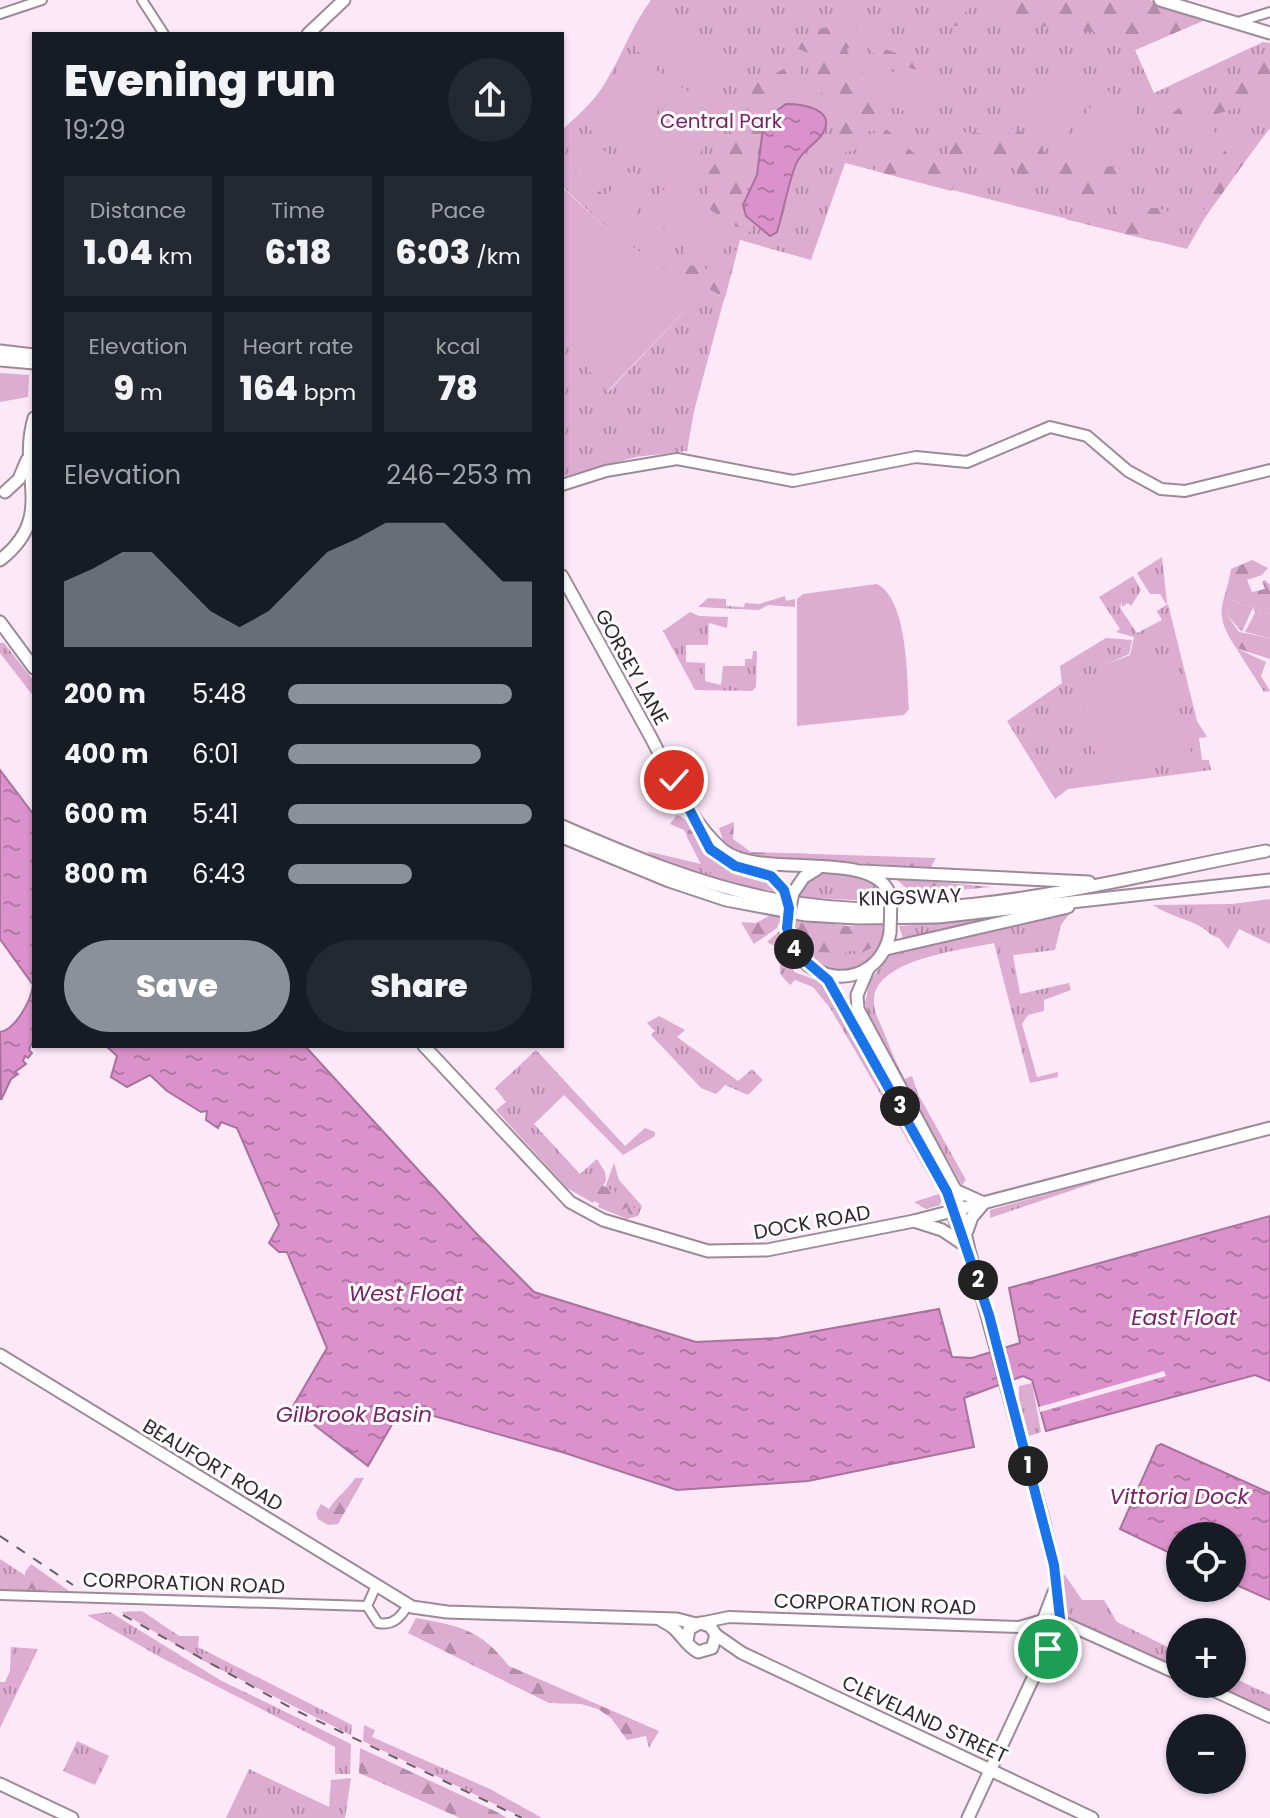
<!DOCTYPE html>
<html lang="en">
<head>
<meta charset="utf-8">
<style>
  body { margin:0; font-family:Poppins,sans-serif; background:#242831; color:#f1f3f6; height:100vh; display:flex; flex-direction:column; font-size:30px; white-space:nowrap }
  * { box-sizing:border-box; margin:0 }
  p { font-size:26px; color:#9ea1a6 }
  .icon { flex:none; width:44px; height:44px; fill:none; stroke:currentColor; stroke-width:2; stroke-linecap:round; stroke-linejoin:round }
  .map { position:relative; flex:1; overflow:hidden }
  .sheet { position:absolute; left:32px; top:32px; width:532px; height:1016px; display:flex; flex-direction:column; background:#171b24; border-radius:0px; box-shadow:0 2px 6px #0004 }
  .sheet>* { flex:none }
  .controls { position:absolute; left:1166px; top:1522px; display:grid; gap:16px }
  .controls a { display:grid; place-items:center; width:80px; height:80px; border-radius:50%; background:#171b24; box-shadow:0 2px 6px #0004; font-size:40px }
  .pin { position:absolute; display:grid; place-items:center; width:68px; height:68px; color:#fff; margin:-34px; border:4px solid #fff; border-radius:50%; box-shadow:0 2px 8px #0007 }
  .km { position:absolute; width:40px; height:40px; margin:-20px; border-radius:50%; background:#222; color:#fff; font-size:22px; line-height:40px; text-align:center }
  .round { display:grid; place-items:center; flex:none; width:84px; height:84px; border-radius:42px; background:#242831 }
  .head { display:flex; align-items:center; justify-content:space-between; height:136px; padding:0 32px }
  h1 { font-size:44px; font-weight:800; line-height:60px }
  .metrics { display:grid; grid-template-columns:repeat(3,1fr); gap:12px; height:136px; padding:8px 32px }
  .metrics div { display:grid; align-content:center; border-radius:0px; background:#242831; text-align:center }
  .metrics b { font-size:34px; font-weight:800 }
  .metrics small { font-size:22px; font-weight:400 }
  .metrics p { font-size:22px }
  .chart { height:224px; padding:16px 32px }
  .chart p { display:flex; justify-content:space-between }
  .chart svg { width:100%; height:144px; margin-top:8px; fill:#8c9099; opacity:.7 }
  .cta { display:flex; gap:16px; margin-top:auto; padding:16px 32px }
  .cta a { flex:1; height:92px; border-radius:48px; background:#8c9099; color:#fff; font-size:32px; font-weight:800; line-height:92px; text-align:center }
  .cta a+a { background:#242831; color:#f1f3f6 }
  ul { padding:0 32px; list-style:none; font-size:26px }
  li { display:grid; grid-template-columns:128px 96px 1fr; align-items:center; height:60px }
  li i { height:20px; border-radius:10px; background:#8c9099 }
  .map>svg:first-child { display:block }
</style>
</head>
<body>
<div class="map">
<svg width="1270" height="1818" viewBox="0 0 1270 1818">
  <defs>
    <pattern id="grass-tufts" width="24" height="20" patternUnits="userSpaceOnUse" patternTransform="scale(2)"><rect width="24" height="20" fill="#ddacd1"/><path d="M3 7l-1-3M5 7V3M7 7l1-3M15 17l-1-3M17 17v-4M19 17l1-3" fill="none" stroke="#b48caa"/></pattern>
    <pattern id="forest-firs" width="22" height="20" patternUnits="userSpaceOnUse" patternTransform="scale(2)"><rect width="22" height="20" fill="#ddacd1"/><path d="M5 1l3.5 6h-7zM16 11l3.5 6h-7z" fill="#b48caa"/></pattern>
    <pattern id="water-ripples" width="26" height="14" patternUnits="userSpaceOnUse" patternTransform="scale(2)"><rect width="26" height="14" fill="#db91cb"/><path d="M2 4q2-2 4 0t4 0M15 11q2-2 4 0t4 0" fill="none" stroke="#b276a5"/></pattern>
  </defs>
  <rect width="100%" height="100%" fill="#fde8f8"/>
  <g fill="url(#grass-tufts)">
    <path d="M651 0H1149L1207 19 1135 50 1154 93 1263 42 1270 43V128L1212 205 1187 249 845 163 811 260 740 240 694 411 687 451 636 457 562 477V337L608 392 699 296 604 226 562 186V130C578 115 594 102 605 83 623 54 630 29 651 0Z"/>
    <path d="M1162 557 1167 603 1166 604 1160 594H1150L1137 573Z"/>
    <path d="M1133 576 1141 590 1131 606 1128 603 1122 607V601L1120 608 1137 633 1162 620 1157 611 1168 604 1197 721 1207 737 1199 738 1202 760H1209L1211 770 1068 789 1055 799 1007 721 1062 683 1060 666 1106 638 1132 640 1129 654 1107 664 1130 655 1134 637 1116 632 1120 629 1099 597Z"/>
    <path d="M785 596 786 601 795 599V607L768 605 759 610 698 607 708 598 726 599V606L744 607 745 603 759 604Z"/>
    <path d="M1230 600 1253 607 1242 632 1227 615Z"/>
    <path d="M690 612 699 616 728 617 727 628 709 623 708 645H686V662L705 663V681L721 685 723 666H745V659H752L753 651H757L756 687 752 691 695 690 663 631Z"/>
    <path d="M1255 613 1270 614V638L1245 632Z"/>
    <path d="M0 643H4L34 681V697L0 653Z"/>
    <path d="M1236 648 1266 662 1261 676 1270 691 1264 692Z"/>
    <path d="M677 815C698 822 703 855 723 867 742 880 764 872 780 892 736 884 683 877 646 851L701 864 684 830 670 824Z"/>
    <path d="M823 872 875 877 888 902 798 897 810 877Z"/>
    <path d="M1270 899V944L1239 929 1228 949 1219 938C1211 936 1210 933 1203 928 1186 918 1169 916 1153 905L1232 904Z"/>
    <path d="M1070 913 1061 925 1055 950 1013 955 1020 994 1069 983 1071 990 1044 1000V1011L1028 1015 1022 1024 1037 1077 1058 1072V1077L1030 1083 994 943C963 950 871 959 874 1003 874 1013 881 1024 884 1033 891 1049 896 1064 905 1079L912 1076 918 1094 966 1180 962 1185 870 1021 865 1003 870 980 895 950Z"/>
    <path d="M1000 918 903 938 899 926Z"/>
    <path d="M795 919 847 926 888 925C885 934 883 948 878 955 850 995 792 959 795 919Z"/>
    <path d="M782 929 794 972 822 982 943 1194 940 1205 926 1209 914 1202 939 1194 830 1008 813 987 795 980 790 985 780 974V949L767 942Z"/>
    <path d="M659 1016 685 1030 677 1037 738 1081 752 1069 763 1080 748 1095 725 1085 716 1094 701 1088 651 1035 655 1031 647 1023Z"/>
    <path d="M536 1050 625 1146 645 1128 655 1132V1136L623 1155 564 1095 534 1124 580 1174 597 1159 605 1172 606 1181 593 1203 567 1188 496 1110 506 1102 495 1088Z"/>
    <path d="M1261 1134 1132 1170 990 1218V1210Z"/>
    <path d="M614 1163 619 1180 642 1206 638 1216 627 1219 598 1207Z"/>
    <path d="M1032 1383 1041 1432 1029 1436 1019 1401V1386Z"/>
    <path d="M0 1559 49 1591 0 1590Z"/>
    <path d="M1065 1575 1082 1600H1104L1117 1622 1180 1653V1669L1067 1619 1062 1615V1576Z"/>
    <path d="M142 1611 179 1636H199L198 1647 352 1725 351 1735 202 1660 121 1612Z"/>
    <path d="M110 1612 220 1680 351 1744 350 1774H335V1747L160 1657 87 1615Z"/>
    <path d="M11 1647 38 1649 0 1728V1682H5L10 1671Z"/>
    <path d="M1232 1677 1270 1695V1711L1213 1684H1232Z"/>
    <path d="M364 1725 375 1730 372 1737 490 1789 542 1818H524L363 1741Z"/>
    <path d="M77 1741 109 1756 95 1785 63 1771Z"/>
    <path d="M249 1769 329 1807 331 1780 351 1778 345 1818H226Z"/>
  </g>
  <g fill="url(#forest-firs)">
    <path d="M943 0H973L975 4 964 13 959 26H953Z"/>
    <path d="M990 0H1149L1207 19 1135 50C1101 17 1030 44 990 0Z"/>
    <path d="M852 26 861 33 862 43 847 49 850 58 863 62 862 77 885 87 873 106 879 123 922 160 930 155H949L952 131 995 135 1014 128 1032 138 1049 157 1094 172 1110 166 1125 170 1091 204 1073 195 1055 196 1044 182 1034 180 1023 193 1017 192V168L987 159 961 163 960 176 951 191 875 171 883 146 872 138 875 131H865L855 150 832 156C829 136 839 122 837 102L813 88 808 53 796 48C808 25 828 27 852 26Z"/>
    <path d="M868 39H872L885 49 921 62 914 73 892 69 866 46Z"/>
    <path d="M1270 47V90L1246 105 1174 127 1172 114C1181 104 1189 106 1201 102 1226 96 1263 72 1270 47Z"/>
    <path d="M790 59 802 64 793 91 768 104 764 99C757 115 764 127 760 143 756 158 743 176 742 190 741 208 750 217 753 233L735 226 706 207 709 172 733 138 730 130 736 119 748 111 752 92 746 85 753 77 761 82 785 68Z"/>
    <path d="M1253 133 1259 142 1204 219C1202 205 1212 195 1215 181 1220 155 1223 142 1253 133Z"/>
    <path d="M562 161 617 206 627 230 647 250 674 262 709 269 738 248 725 298 617 236 562 184Z"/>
    <path d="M1125 203 1166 210 1178 220 1159 230 1157 242 1065 219 1078 214 1111 215Z"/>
    <path d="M1252 560 1268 568 1262 575 1247 580 1252 592 1265 589 1262 581 1265 580 1270 585V614L1255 613 1253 607 1231 600 1227 615 1239 632 1270 638V659L1236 648C1211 610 1225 606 1231 569Z"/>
    <path d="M734 822 733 839 751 852 936 858 931 867 753 858 724 844 719 828Z"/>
    <path d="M688 830H693L705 851 724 868 719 873 705 872 687 837Z"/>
    <path d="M895 878 992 887 913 894Z"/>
    <path d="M771 915 781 917 777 928 754 944 741 922 756 923Z"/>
    <path d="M795 919 847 926 888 925 886 940 860 954 853 950 846 953 815 952 794 931Z"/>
    <path d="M580 1174 621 1195 639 1212 632 1218 628 1207 617 1212 567 1188 573 1175Z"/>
    <path d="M355 1478H364L338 1524 328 1525 318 1519 316 1513 321 1504 329 1509C337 1496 347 1491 355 1478Z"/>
    <path d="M31 1564 69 1591 14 1588 16 1581 25 1578V1572Z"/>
    <path d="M416 1618C460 1626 480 1629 509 1666L659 1731 649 1748 646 1736 627 1740 611 1718 598 1709 581 1704 549 1703 408 1633Z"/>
    <path d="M360 1748 497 1812 507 1818H460L359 1773Z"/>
  </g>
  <g fill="#ddacd1">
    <path d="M660 9 737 61 713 102 636 50Z"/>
    <path d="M633 54 674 82 631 158 589 129Z"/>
    <path d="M1067 62 1100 86 1061 143 1027 120Z"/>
    <path d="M897 65 939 75V98L926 130 914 125V116L880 99Z"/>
    <path d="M677 84 722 114 679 190 634 161Z"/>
    <path d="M1104 88 1137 111 1098 169 1063 146Z"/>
    <path d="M1210 120 1217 138 1191 149 1184 131Z"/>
    <path d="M584 136 612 156 593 185 564 165Z"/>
    <path d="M633 172 648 182 650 192 635 215 625 216 609 205V193L622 174Z"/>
    <path d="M562 187 604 226 700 295 607 392 562 337Z"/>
    <path d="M662 189 691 209 675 233 646 213Z"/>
    <path d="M644 215 672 235 659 257 628 238Z"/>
    <circle cx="704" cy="244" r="21"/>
    <path d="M0 373 29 375 28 397 0 402Z"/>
    <path d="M877 584C908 600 907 678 909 709L904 715 797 726V599L803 594Z"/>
    <path d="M1164 656 1178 706 1089 730 1075 680Z"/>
    <path d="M1178 708 1192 755 1102 781 1090 733Z"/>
  </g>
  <g fill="url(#water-ripples)" stroke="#a8729c" stroke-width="2">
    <path d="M786 104C800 104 835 108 824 131 819 143 803 148 796 164 787 187 784 210 777 232L770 236 746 216 743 205 757 175 764 120Z"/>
    <path d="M0 770 34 815V1038L29 1050 32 1053 28 1058 25 1056 23 1061 26 1064 15 1072 18 1074 11 1079 1 1100 0 1032C15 1030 31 1001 33 985L0 939Z"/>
    <path d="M106 1046H305L474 1231 534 1292 696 1342 778 1338 939 1309 952 1357 972 1358 1020 1343 1009 1288 1270 1216V1381L1255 1375 1046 1431 1032 1380 1023 1376 964 1398 974 1447 808 1481 677 1490 565 1453 402 1407 368 1466 292 1408 327 1348 287 1252H279L269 1243 279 1225 237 1128 221 1122 218 1128 206 1120 207 1111 201 1112 167 1091 150 1075 127 1087 111 1077 117 1056Z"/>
    <path d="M1161 1444 1270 1493V1600L1232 1583V1536H1180V1558L1120 1529 1157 1446Z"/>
  </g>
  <path fill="#fde8f8" d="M1164 1371 1166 1376 1040 1412 1039 1407Z"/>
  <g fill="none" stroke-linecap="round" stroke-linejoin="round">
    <g stroke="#9d8a98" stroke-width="12">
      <g id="tertiary">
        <path d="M142 0 164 34"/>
        <path d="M0 14 42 0"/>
        <path d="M1238 22 1270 12"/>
        <path d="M376 1586 367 1606 378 1623C393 1626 401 1617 408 1605"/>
        <path d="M0 1595 367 1606"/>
      </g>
    </g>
    <g stroke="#9d8a98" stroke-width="14">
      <g id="secondary">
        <path d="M562 485 606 471 677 459 793 481 916 457 967 462 1050 427 1087 436 1128 471 1161 489 1185 491 1270 470"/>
        <path d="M1060 1621 1180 1675"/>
        <path d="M700 1623 729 1617 1019 1627 1043 1620"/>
        <path d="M1199 1684 1270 1717"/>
      </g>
    </g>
    <g stroke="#9d8a98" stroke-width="15">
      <g id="primary">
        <path d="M1160 0 1270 33"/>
        <path d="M308 34 344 0"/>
        <path d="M5 492 19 479 27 460"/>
        <path d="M0 560C57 516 17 475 34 418"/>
        <path d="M562 576C591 628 619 680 648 732 669 770 689 822 723 850 761 881 879 846 891 898"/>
        <path d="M700 831C722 880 761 856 784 890"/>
        <path d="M793 893 804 877 817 869"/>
        <path d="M787 922C789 986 877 998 890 933"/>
        <path d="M868 969 857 995 858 1009 955 1189 969 1250 1043 1519 1054 1565 1061 1627 1041 1661 968 1818"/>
        <path d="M823 973 947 1192 959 1233 968 1248"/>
        <path d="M955 1190 984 1203 972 1217 967 1231"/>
        <path d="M914 1221 942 1230 963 1244"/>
        <path d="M0 1355 412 1607 447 1612 677 1619 696 1624"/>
        <path d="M662 1621C680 1628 683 1644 698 1652L712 1648 716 1635 710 1626 700 1623 689 1629 687 1641"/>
        <path d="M716 1635 742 1653 1092 1818"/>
        <path d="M1042 1656 1044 1635 1041 1626 1054 1592"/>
        <path d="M0 1784 72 1818"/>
      </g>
    </g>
    <g stroke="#9d8a98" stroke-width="15">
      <g id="trunk">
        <path d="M0 351 34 355"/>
        <path d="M0 360 34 363"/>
        <path d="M0 622 34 668"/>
        <path d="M562 826C631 856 700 885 774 899 938 931 1105 881 1266 851"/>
        <path d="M562 837 669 881 726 900 806 915 857 918 938 917 1270 880"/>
        <path d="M862 871 1089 882"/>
        <path d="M886 949 1068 907"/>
        <path d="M424 1046 570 1202 603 1220 708 1251 767 1250 914 1221 1270 1128"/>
      </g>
    </g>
    <use href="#tertiary" stroke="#fff" stroke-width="8"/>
    <use href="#secondary" stroke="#fff" stroke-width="10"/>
    <use href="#primary" stroke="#fff" stroke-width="11"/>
    <use href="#trunk" stroke="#fff" stroke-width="11"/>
    <g stroke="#695e67" stroke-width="2" stroke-dasharray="10 10" stroke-linecap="butt">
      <path d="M0 1536 73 1585"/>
      <path d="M123 1615 295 1710 522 1818"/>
    </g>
    <g stroke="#9d8a98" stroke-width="15" stroke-linecap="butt">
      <g id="primary-bridge">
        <path d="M787 922 793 893"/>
        <path d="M890 933 891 898"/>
      </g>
    </g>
    <use href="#primary-bridge" stroke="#fff" stroke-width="11"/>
  </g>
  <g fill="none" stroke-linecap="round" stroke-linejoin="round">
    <g stroke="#fff" stroke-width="16">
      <path id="route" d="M674 780 710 849 735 866 771 876 784 890 789 908 787 928 795 952 828 980 947 1192 989 1315 1054 1565 1061 1627 1048 1649"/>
    </g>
    <use href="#route" stroke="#1a73e8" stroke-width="10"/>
  </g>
  <g text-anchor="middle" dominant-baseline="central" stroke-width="6" stroke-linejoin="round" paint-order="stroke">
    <g font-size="20" fill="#772169" stroke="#fdfdfd">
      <text x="721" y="121">Central Park</text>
    </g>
    <g font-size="20" fill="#30282e" stroke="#fdfdfd">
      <text transform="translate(632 667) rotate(61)">GORSEY LANE</text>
      <text transform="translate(910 897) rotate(-2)">KINGSWAY</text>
      <text transform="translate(812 1222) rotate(-10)">DOCK ROAD</text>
      <text transform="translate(213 1465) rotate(31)">BEAUFORT ROAD</text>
      <text transform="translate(184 1583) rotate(2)">CORPORATION ROAD</text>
      <text transform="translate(875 1604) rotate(2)">CORPORATION ROAD</text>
      <text transform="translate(925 1719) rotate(25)">CLEVELAND STREET</text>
    </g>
    <g font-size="22" font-style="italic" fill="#78226a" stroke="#fdfdfd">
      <text x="406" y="1293">West Float</text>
      <text x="1184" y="1317">East Float</text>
      <text x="354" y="1414">Gilbrook Basin</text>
      <text x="1179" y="1496">Vittoria Dock</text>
    </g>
  </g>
</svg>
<div class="controls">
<a><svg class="icon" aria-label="locate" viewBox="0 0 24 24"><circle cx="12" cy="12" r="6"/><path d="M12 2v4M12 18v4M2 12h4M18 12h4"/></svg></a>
<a>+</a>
<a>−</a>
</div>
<div class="pin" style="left:1048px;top:1649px;background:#1e9e55"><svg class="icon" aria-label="arrive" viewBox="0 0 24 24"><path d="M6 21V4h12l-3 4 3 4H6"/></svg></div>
<div class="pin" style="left:674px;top:780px;background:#d93025"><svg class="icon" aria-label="check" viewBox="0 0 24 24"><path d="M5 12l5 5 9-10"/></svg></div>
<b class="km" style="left:1028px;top:1466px">1</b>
<b class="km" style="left:978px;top:1280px">2</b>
<b class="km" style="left:900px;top:1106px">3</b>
<b class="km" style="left:794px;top:949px">4</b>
<section class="sheet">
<div class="head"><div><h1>Evening run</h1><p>19:29</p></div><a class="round"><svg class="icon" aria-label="share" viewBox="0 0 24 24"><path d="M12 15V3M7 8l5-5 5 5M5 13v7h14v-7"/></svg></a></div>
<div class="metrics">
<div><p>Distance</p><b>1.04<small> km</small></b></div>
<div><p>Time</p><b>6:18</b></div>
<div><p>Pace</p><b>6:03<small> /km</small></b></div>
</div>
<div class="metrics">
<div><p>Elevation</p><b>9<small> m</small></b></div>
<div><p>Heart rate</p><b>164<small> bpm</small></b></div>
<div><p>kcal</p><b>78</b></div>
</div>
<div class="chart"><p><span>Elevation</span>246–253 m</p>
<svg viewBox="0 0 160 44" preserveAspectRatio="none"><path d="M0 44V24L10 20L20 15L30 15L40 24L50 33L60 38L70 33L80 24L90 15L100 11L110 6L120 6L130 6L140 15L150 24L160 24V44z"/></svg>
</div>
<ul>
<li><b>200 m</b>5:48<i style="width:92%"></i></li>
<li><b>400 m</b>6:01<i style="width:79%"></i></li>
<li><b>600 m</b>5:41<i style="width:100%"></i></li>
<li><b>800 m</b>6:43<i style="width:51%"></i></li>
</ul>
<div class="cta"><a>Save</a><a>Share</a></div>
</section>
</div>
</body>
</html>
